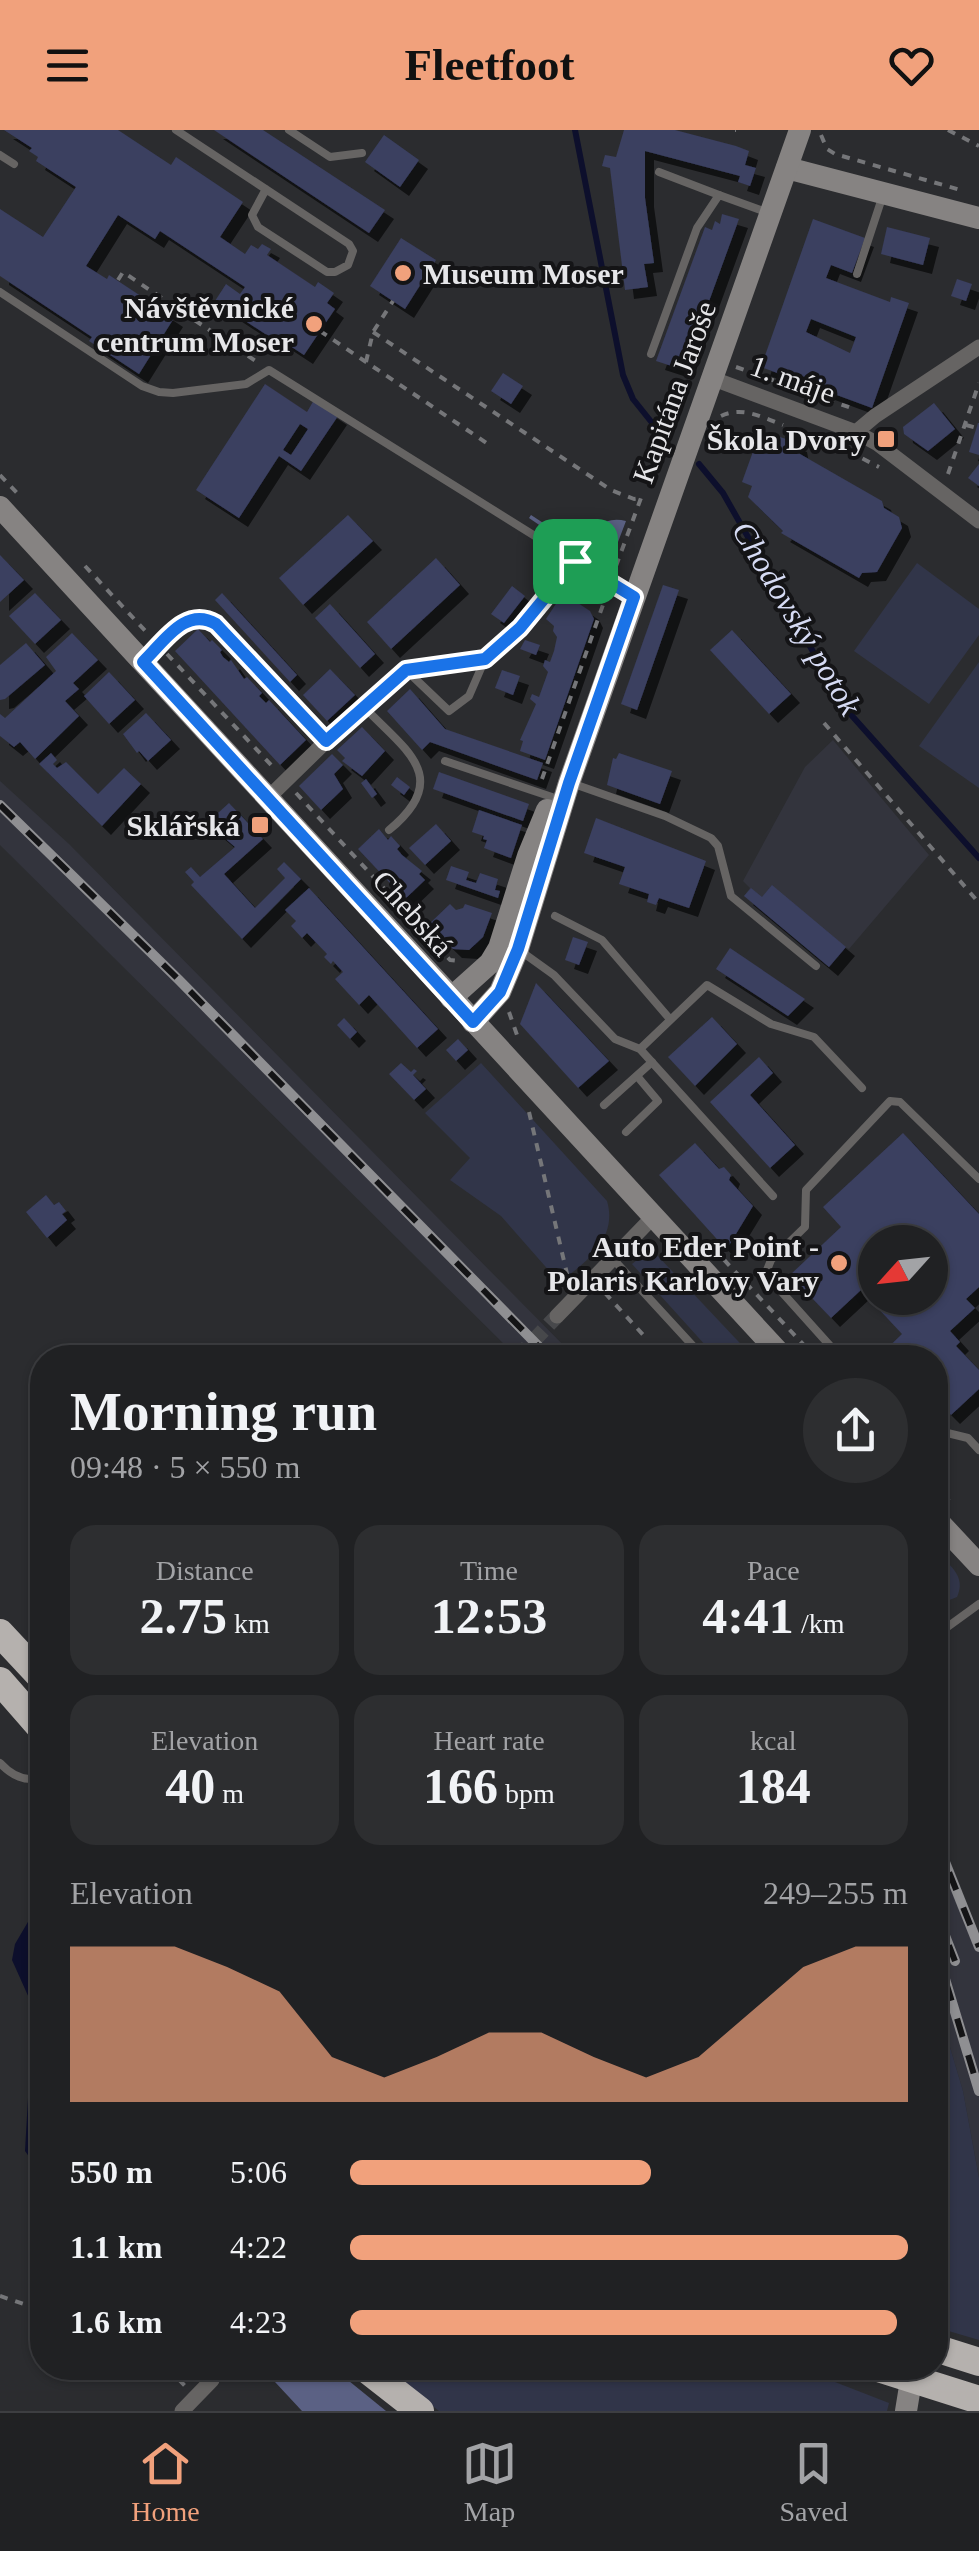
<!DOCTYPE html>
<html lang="en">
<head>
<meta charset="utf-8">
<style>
  body { margin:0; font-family:"Times New Roman",serif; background:#2d2e30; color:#f1f3f6; height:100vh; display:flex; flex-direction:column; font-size:38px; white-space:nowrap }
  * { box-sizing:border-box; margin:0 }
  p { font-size:32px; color:#a2a3a6 }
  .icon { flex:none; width:55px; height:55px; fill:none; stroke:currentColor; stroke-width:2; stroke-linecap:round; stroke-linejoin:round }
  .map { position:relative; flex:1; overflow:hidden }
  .panel { position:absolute; left:30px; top:1215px; width:918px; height:1035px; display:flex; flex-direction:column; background:#202123; border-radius:40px; box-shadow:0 2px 8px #0004,0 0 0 2px #3d3e41 }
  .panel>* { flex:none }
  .needle { width:65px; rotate:243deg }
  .controls { position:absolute; left:858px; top:1095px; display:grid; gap:20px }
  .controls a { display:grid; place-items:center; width:90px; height:90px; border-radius:50%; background:#202123; box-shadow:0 2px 8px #0004,0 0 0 2px #3d3e41; font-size:50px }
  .pin { position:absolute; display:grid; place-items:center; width:85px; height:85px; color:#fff; margin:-42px; border-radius:20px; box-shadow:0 5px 15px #0006 }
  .round { display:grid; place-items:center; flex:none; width:105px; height:105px; border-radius:52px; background:#2d2e30 }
  .summary { display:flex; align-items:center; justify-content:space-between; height:170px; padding:0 40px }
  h1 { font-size:55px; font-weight:700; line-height:75px }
  .figures { display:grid; grid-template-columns:repeat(3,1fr); gap:15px; height:170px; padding:10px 40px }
  .figures div { display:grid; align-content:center; border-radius:25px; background:#2d2e30; text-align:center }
  .figures b { font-size:50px; font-weight:700 }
  .figures small { font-size:28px; font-weight:400 }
  .figures p { font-size:28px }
  .chart { height:280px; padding:20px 40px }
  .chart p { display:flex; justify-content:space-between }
  .chart svg { width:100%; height:180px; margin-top:10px; fill:#f1a17c; opacity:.7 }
  ul { padding:0 40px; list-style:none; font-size:32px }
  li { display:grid; grid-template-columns:160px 120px 1fr; align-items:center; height:75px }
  li i { height:25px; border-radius:12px; background:#f1a17c }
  header { display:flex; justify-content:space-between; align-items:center; height:130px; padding:0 40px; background:#f1a17c; color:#111; font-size:45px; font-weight:700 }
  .menu { display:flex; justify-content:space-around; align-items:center; height:140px; border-top:2px solid #3d3e41; background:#202123; font-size:28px; color:#a2a3a6 }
  .menu a { display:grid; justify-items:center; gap:5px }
  .menu .current { color:#f1a17c }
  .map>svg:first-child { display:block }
</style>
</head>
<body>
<header><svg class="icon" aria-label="menu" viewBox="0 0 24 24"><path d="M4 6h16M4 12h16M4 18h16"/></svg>Fleetfoot<svg class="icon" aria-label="heart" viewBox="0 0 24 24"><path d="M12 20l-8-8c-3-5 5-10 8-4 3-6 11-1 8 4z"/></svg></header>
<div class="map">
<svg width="979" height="2281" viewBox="0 0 979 2281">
  <defs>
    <filter id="shadow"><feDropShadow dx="9" dy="9" stdDeviation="0" flood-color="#0009"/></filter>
  </defs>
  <rect width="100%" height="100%" fill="#2b2c2f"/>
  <g fill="#33343d">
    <path d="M833 610 929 725 849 819 744 766 750 758 743 751 805 637Z"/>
    <path d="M0 651 69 714 575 1227H517L0 715Z"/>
    <path d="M935 1692 979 1807V2048L963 1961 935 1867Z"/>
  </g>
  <g fill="#313549">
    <path d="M917 433 979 479V505L929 574 854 521Z"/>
    <path d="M979 532V658L919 616Z"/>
    <path d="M481 933 607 1071C618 1107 587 1133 559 1152L501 1086 450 1050 470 1028 425 983Z"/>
    <path d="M647 1122 655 1123 753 1227H716L632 1134Z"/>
    <path d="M935 1420C949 1435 967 1446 957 1467L947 1471 935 1464Z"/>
    <path d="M935 1867 963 1961 979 2048V2210L935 2197Z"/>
    <path d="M384 2238H799L889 2273 887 2281H439Z"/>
  </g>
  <g fill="#5b6184">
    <path d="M531 385 577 415 588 413C594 395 608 386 626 391L607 441 529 388Z"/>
    <path d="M262 2238H333L386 2281H302Z"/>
  </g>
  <path fill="#0d0f2c" d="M42 1768V2045L25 2021 31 1915 29 1868 12 1830 15 1814Z"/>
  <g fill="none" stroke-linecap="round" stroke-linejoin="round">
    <g stroke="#0d0f2c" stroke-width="6">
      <path d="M575 0 623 245 633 269 665 309"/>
      <path d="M699 334 723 363 845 578 979 728"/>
    </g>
  </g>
  <g fill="#3a3f60" fill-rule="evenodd" filter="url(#shadow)">
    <path d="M4 0H118L171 35 176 27 243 72 220 107 245 124 251 115 258 119 262 114 271 119 267 125 315 157 318 152 334 163 327 173 335 179 304 225 281 210 279 213 215 171 226 154 240 164 245 157 160 101 155 109 118 85 86 136 107 149 109 145 174 188 139 244 89 211 92 207 0 146V79L43 107 76 57 36 31 38 27 29 21 32 18Z"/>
    <path d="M214 0H263L385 80 369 103Z"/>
    <path d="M624 0H675L736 16 749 21 745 35 756 38 750 56 738 52 740 46 645 21V68L654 133 644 134 648 157 625 160 610 38 602 36 605 25 616 27Z"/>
    <path d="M384 5 419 30 400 57 365 32Z"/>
    <path d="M722 84 739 89 684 240 656 231 705 97 712 100 715 91 720 94Z"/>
    <path d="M813 89 865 108 852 143 831 135 826 148 890 172 891 167 909 173 872 278 761 237ZM811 189 856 207 850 223 806 202Z"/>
    <path d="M887 97 930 108 923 135 881 124Z"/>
    <path d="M401 108 436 130 405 179 370 156Z"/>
    <path d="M957 149 972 154 966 171 951 166Z"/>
    <path d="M503 243 523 256 511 274 491 261Z"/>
    <path d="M265 254 307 282 314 270 338 286 301 341 279 326 239 388 196 360ZM300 294 308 299 291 325 283 320Z"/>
    <path d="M934 273 955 299 928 321 904 304 903 297Z"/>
    <path d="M978 293H979V325L969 322Z"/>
    <path d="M780 307 798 313 800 324 882 371 884 378 899 387 902 398 877 442 862 443 859 448 781 403 783 401 748 367 752 356 742 352 755 316 775 323 776 310Z"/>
    <path d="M979 334V356L968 348Z"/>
    <path d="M348 385 373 411 303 475 279 448Z"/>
    <path d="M0 425 24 450 0 472Z"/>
    <path d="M436 428 460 455 391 519 367 492Z"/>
    <path d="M663 455 679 460 637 580 621 574Z"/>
    <path d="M512 456 525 466 504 493 491 484Z"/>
    <path d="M35 463 61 490 35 514 9 486Z"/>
    <path d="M222 463 297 545 290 552 215 470Z"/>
    <path d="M563 463 590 481 594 489 545 630 520 621 523 611 520 610 536 574 530 569 532 564 539 567 548 542 543 536 545 530 550 532 554 521 557 507 553 501 554 496 546 489Z"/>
    <path d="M330 474 375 524 360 538 315 488Z"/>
    <path d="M198 499 210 512 212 510 222 520 220 522 223 527 229 532 231 530 244 549 247 547 262 563 259 566 266 573 269 570 306 610 280 635 175 521Z"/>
    <path d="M732 500 791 564 769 584 710 520Z"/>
    <path d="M72 503 98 530 73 553 79 559 65 571 79 586 35 629 20 612 14 617 0 606V584L5 588 56 541 46 527Z"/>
    <path d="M525 510 540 515 536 525 520 519Z"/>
    <path d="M26 513 45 535 5 569 0 570V535Z"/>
    <path d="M330 539 355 565 327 591 303 565Z"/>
    <path d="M502 540 520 546 513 565 495 558Z"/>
    <path d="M109 542 135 570 109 594 84 566Z"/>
    <path d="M410 559 445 599 543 633 537 650 430 612 422 620 387 581Z"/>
    <path d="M146 583 171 610 148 631 139 621 137 623 123 604Z"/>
    <path d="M362 597 385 621 362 646 342 631 345 628 337 620Z"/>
    <path d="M51 623 57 630 53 634 57 638 66 632 98 664 124 638 141 654 102 696 39 634Z"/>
    <path d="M619 623 672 641 660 674 607 655 613 628 616 629Z"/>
    <path d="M332 624 343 635 334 644 343 659 321 680 299 656Z"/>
    <path d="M439 642 529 674 523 691 433 659Z"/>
    <path d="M397 647 410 657 404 665 391 655Z"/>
    <path d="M366 649 377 664 372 668 361 653Z"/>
    <path d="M229 673 263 709 224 744 255 778 285 748 277 739 284 732 301 749 242 809 191 755 194 752 185 742 191 737 200 747 235 717 207 693Z"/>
    <path d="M479 680 522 695 511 728 484 718 487 710 483 709 484 706 472 702Z"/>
    <path d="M596 688 706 731 689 778 659 768 656 775 647 772 649 764 619 754 625 737 584 723Z"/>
    <path d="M436 694 451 711 425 735 409 718Z"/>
    <path d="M379 699 388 710 391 706 400 716 397 719 402 725 422 741 419 744 425 750 405 769 358 719Z"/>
    <path d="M451 736 469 742 466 750 476 753 480 743 498 749 495 760 500 761 498 768 446 750Z"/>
    <path d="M772 755 846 817 829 837 744 766 751 758 762 767Z"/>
    <path d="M309 758 438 899 417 918 369 865 359 875 335 849 343 842 333 831 331 834 324 827 327 824 307 803 302 808 291 796 296 791 285 780Z"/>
    <path d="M450 774 456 780 463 778 465 774 492 783 483 807 469 820 453 819 428 795Z"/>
    <path d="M573 807 588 812 579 835 565 830Z"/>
    <path d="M730 818 805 869 788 886 716 839Z"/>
    <path d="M536 853 609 931 578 958 520 894Z"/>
    <path d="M712 887 737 914 695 956 668 927Z"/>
    <path d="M344 888 357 902 350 909 337 895Z"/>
    <path d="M458 909 468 920 456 931 446 920Z"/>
    <path d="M759 927 773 943 750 965 795 1015 770 1038 710 972Z"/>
    <path d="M401 933 411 942 414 939 417 941 413 945 426 959 414 970 389 944Z"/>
    <path d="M903 1003 979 1084V1157L966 1169 975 1178 950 1201 960 1212 956 1216 979 1240V1259L951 1285 935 1269V1228H877L902 1204 861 1160 831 1188 790 1145 841 1097 823 1077ZM875 1112H930V1168H875Z"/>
    <path d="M695 1013 719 1039 724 1037 731 1045 729 1050 753 1076 728 1117H724L659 1045Z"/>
    <path d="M46 1065 54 1075 59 1072 66 1081 62 1084 67 1090 47 1108 26 1082Z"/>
  </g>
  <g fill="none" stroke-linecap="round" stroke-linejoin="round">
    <path stroke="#47484b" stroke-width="15" stroke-dasharray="15 8" stroke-linecap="butt" d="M517 1228 557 1186"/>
    <g stroke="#757679" stroke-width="4" stroke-dasharray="8 8" stroke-linecap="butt">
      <path d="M735 0H736"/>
      <path d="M948 0 979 16"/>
      <path d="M821 5 827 19 835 24 964 61"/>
      <path d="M118 150 123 142 257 232"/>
      <path d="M194 190 209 166"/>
      <path d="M320 201 488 314"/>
      <path d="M373 202 611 360 634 369 642 368"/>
      <path d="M366 232 373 202 393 171"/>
      <path d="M736 237 854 279"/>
      <path d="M721 286C742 276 762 287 783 295"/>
      <path d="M966 295 977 298"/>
      <path d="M834 314 879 337"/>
      <path d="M948 344 979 253"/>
      <path d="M0 345 17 363"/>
      <path d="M85 436 150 506"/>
      <path d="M616 436 641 368"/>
      <path d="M167 524 273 637"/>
      <path d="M824 593 979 773"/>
      <path d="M542 649 605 469"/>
      <path d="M296 663 450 830 459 831"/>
      <path d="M509 882 517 905"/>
      <path d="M529 982 568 1148"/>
      <path d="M713 1118 816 1228"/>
      <path d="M605 1163 646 1208"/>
      <path d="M935 1356 949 1371"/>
      <path d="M0 2166 42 2180"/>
      <path d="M168 2238 185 2256"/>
    </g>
    <g stroke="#666463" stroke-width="8">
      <path d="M176 0 349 114 353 121 348 135 335 142H327L258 97 252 85 266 59"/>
      <path d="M289 0 330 27 362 23"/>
      <path d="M0 25 14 34"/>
      <path d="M659 42 719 65"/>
      <path d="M857 144 882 68"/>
      <path d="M0 162 142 256 159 262 173 263 246 254 269 240 575 431"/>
      <path d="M651 224 697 98 719 65 766 82"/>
      <path d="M144 531C164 511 186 477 215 494L326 611"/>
      <path d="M406 540 449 581 469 566 485 529"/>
      <path d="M363 576C404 619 454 647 389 700"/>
      <path d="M445 631 552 667"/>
      <path d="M574 654 665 686 711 708 718 716 731 766 816 836"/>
      <path d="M555 786 602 810 669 888"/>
      <path d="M522 822 554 845 615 909 640 919 773 1066"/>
      <path d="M640 919 707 855 771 894 814 907 862 958"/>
      <path d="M604 975 652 932"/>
      <path d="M626 1002 658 971 637 946"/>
      <path d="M613 1129 704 1228"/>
      <path d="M841 1228 771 1150 767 1140 771 1130 805 1097 806 1060 890 971 900 972 979 1049"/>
      <path d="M935 1300 968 1308 979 1320"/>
      <path d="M935 1506 979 1474"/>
      <path d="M0 1633C11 1645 26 1653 42 1647"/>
    </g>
    <g stroke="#666463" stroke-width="15">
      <path d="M711 248 856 302 878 314 979 391"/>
      <path d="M856 302 875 286 979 217"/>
      <path d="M267 669 355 583 406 540 485 529 520 498 575 431 634 467"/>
      <path d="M557 1186 654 1086"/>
      <path d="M182 2281 212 2250"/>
    </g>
    <g stroke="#868382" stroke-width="22">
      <path d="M787 38 979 88"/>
      <path d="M0 377 784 1228"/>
      <path d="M451 868 490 833 499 818 528 726 547 680"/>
      <path d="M473 892 500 862 518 819 569 653 800 0"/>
      <path d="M935 1388 979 1435"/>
      <path d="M906 2281 913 2238"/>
    </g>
    <g stroke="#b5b1ae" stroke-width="28">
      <path d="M0 1503 42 1548"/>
      <path d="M0 1551 42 1599"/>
      <path d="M935 2218 979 2232"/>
      <path d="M365 2238 420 2281"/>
    </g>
    <g stroke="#8f8f92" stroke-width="10">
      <g id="rail">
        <path d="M0 675 179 850 550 1228"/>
        <path d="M935 1707 979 1817"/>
        <path d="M935 1780 955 1831"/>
        <path d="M935 1816 979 1961"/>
      </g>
    </g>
    <use href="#rail" stroke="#141416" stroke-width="6" stroke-dasharray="19" stroke-linecap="butt"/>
    <path stroke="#b5b1ae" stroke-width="28" d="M878 2238 979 2270"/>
  </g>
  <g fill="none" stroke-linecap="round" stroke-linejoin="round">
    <g stroke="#fff" stroke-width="20">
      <path id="route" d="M575 431 634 467 569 653 518 819 500 862 473 892 143 532C164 512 185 476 216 494L326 611 406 540 485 529 520 498Z"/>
    </g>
    <use href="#route" stroke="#1a73e8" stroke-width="12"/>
  </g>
  <g fill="#f1a17c" stroke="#141416" stroke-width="4">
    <circle cx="403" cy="143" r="10"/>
    <circle cx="314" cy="194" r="10"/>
    <rect x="876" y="299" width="20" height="20" rx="5"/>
    <rect x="250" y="685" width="20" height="20" rx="5"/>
    <circle cx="839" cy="1133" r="10"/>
  </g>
  <g text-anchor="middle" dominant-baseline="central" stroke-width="8" stroke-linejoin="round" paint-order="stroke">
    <g font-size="30" font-weight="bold" fill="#e6e6e9" stroke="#141416" text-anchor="end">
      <text x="423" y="143" text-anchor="start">Museum Moser</text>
      <text x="294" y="177">Návštěvnické<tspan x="294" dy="34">centrum Moser</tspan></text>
      <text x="866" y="309">Škola Dvory</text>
      <text x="240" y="695">Sklářská</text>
      <text x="819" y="1116">Auto Eder Point -<tspan x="819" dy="34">Polaris Karlovy Vary</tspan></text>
    </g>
    <g font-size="30" fill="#e6e6e9" stroke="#141416">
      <text transform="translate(793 249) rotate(20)">1. máje</text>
      <text transform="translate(674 262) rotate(-70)">Kapitána Jaroše</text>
      <text transform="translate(413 783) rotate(48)">Chebská</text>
    </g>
    <g font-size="32" font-style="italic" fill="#d6dbf4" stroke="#141416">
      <text transform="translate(797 488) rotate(59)">Chodovský potok</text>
    </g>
  </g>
</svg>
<div class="controls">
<a><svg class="needle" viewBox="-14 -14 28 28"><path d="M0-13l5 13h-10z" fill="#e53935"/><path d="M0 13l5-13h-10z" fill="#a2a3a6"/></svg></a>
</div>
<div class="pin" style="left:575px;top:431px;background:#1e9e55"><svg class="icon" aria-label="arrive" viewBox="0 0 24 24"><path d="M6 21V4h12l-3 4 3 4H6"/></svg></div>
<section class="panel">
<div class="summary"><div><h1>Morning run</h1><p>09:48 · 5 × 550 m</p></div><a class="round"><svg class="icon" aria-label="share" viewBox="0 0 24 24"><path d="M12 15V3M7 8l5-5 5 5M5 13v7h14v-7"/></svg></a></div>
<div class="figures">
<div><p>Distance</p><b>2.75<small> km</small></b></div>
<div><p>Time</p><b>12:53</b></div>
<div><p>Pace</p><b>4:41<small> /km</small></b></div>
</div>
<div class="figures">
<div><p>Elevation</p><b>40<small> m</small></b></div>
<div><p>Heart rate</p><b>166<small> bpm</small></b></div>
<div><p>kcal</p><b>184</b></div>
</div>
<div class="chart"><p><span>Elevation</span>249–255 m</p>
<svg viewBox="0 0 160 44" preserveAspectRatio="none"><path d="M0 44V6L10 6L20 6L30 11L40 17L50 33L60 38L70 33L80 27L90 27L100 33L110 38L120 33L130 22L140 11L150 6L160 6V44z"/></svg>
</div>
<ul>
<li><b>550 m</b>5:06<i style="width:54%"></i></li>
<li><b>1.1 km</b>4:22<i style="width:100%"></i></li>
<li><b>1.6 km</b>4:23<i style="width:98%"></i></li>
</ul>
</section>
</div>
<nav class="menu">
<a class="current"><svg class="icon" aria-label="home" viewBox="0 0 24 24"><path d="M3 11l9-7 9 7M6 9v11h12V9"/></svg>Home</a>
<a><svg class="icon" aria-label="map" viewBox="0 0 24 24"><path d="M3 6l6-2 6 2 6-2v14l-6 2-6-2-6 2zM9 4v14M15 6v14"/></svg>Map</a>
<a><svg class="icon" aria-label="saved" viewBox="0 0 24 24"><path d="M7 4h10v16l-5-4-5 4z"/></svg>Saved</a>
</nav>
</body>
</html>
